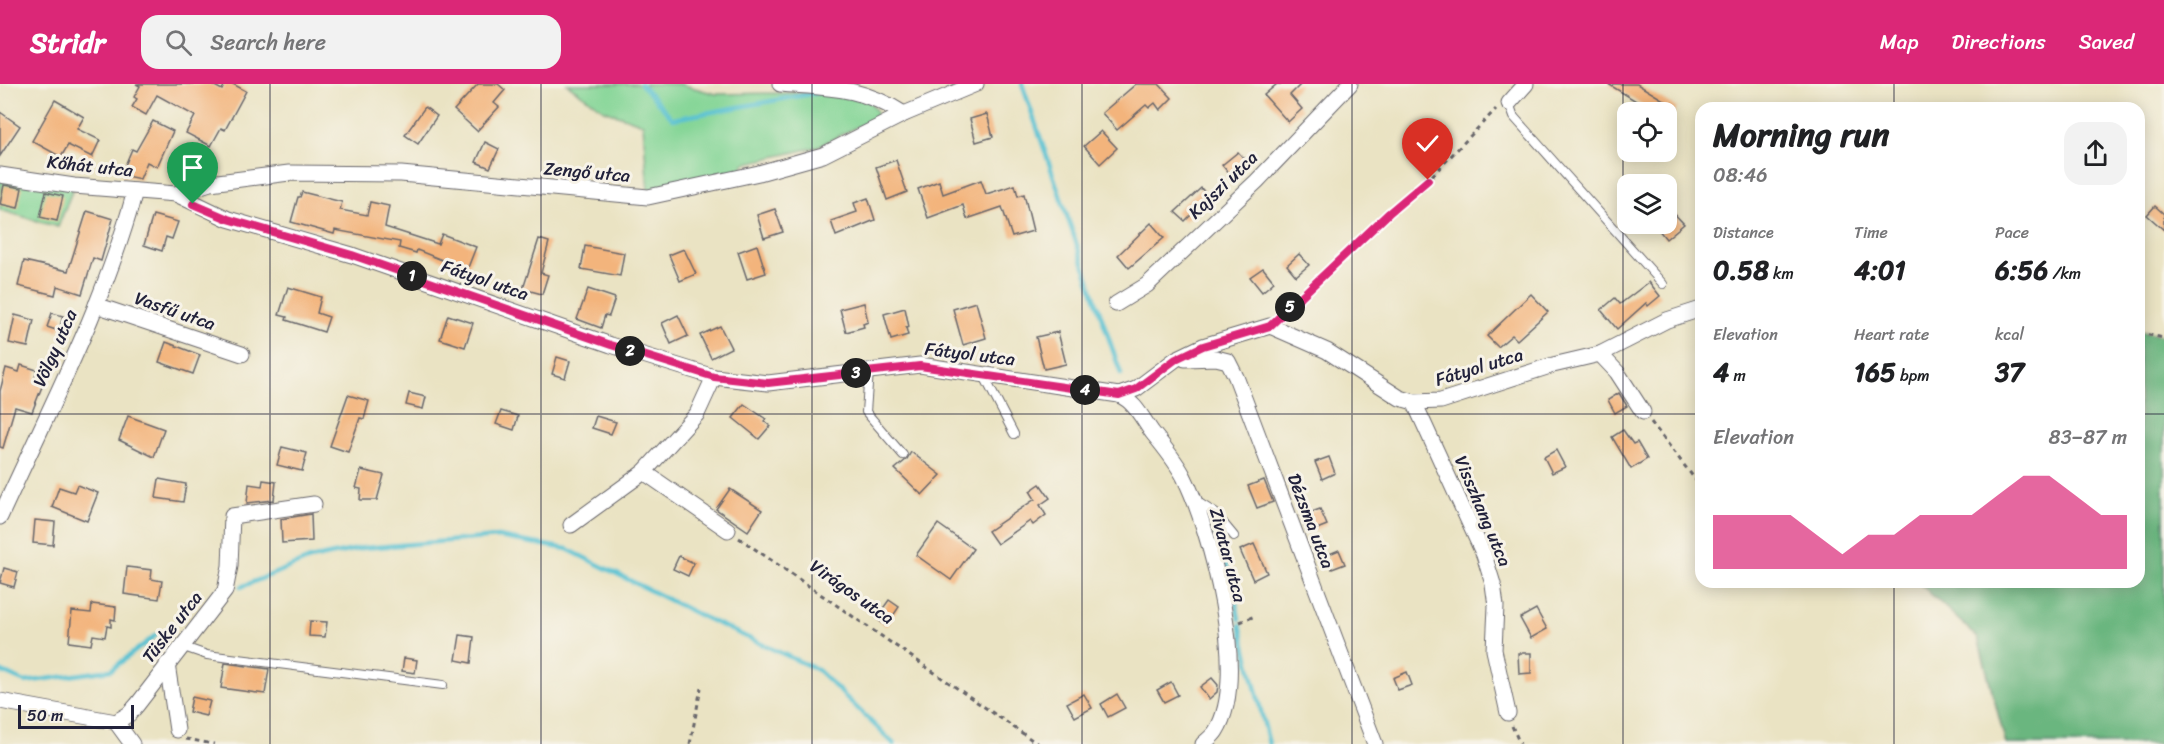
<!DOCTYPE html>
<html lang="en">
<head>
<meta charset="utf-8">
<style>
  body { margin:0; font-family:Sriracha,sans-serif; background:#f2f2f2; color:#202124; height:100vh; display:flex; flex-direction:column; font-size:22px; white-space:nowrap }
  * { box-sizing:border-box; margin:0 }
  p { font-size:20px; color:#757577 }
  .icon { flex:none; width:33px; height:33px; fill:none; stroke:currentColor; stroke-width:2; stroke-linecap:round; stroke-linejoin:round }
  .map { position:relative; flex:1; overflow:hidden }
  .side { position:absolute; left:1695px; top:18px; width:450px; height:486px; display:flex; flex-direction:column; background:#fff; border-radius:18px; box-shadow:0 3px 15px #0003 }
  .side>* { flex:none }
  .controls { position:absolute; left:1617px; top:18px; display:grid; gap:12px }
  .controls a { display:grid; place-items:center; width:60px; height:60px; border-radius:12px; background:#fff; box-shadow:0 3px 15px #0003; font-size:30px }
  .scale { position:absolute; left:18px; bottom:15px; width:116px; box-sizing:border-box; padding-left:6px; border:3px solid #22223b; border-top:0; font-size:16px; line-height:21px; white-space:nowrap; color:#22223b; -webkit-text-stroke:4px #f7f3e8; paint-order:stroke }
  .pin { position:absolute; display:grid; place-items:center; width:51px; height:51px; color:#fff; margin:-62px -26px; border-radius:50% 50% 50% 0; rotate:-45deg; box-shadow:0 0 6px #0007 }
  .pin .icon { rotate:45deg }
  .km { position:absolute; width:30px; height:30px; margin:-15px; border-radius:50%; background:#222; color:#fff; font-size:16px; line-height:30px; text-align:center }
  .round { display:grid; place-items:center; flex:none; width:63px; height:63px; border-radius:18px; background:#f2f2f2 }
  .head { display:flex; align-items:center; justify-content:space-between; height:102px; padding:0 18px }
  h1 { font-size:33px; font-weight:800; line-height:45px }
  .metrics { display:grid; grid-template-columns:repeat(3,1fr); gap:9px; height:102px; padding:6px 18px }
  .metrics div { display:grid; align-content:center }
  .metrics b { font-size:26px; font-weight:800 }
  .metrics small { font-size:16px; font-weight:400 }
  .metrics p { font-size:16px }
  .chart { height:168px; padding:12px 18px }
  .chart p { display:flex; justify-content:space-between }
  .chart svg { width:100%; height:108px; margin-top:6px; fill:#db2777; opacity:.7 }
  header { display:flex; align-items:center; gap:36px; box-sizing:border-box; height:84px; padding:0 30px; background:#db2777; color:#fff }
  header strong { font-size:28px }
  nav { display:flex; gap:33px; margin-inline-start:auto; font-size:21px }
  .search { width:420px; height:54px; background:#f2f2f2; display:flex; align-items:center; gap:15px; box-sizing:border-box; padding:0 21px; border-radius:18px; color:#757577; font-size:22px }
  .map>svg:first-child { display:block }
</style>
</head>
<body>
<header>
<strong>Stridr</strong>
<div class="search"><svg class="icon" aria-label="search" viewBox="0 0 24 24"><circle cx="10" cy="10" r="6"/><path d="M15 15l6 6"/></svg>Search here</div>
<nav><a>Map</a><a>Directions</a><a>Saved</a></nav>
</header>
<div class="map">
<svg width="2164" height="660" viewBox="0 0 2164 660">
  <rect width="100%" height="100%" fill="#f7f3e8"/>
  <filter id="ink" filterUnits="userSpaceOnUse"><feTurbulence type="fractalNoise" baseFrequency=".0167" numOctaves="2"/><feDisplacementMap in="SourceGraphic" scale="12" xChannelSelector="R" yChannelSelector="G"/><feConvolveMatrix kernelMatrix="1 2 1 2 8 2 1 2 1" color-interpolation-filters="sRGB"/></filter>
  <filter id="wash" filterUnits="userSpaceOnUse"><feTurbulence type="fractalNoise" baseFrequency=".008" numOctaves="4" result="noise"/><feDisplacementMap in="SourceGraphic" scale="24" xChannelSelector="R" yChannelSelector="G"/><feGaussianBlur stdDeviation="1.35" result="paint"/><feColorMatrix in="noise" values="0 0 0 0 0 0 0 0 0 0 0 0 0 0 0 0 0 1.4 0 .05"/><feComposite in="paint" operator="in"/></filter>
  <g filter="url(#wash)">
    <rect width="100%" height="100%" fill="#eae3c3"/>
    <g fill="#84d596" stroke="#537c68" stroke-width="1.5">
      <path d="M567 0H680L716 10 849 8 870 18 877 28 875 34 817 63 743 80 744 88 648 107 643 40 604 26Z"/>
      <path d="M0 91 74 102 58 143 0 126Z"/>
    </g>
    <path fill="#6bb67f" stroke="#466c5d" stroke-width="1.5" d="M2139 247 2164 252V660H2006L1978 554 1918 498H2139Z"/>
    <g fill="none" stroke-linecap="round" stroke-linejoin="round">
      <g stroke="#56c1d2" stroke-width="4.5">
        <path d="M641 0 673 35 816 9"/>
        <path d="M1022 0 1121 290"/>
        <path d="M1211 436 1232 498 1239 535"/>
        <path d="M241 503 310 475 363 464 498 453 567 465 703 533 818 586 894 660"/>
        <path d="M1240 541 1269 660"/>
        <path d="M0 587 25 598 111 586 156 551"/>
      </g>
    </g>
    <g id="blocks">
      <g fill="#f3b47b">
        <path d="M136 0H211L222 6 225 0H233L246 7 225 46 221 44 211 62 186 49 195 32 157 11 146 31 132 23 137 15 134 13 140 2Z"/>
        <path d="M478 0H498L505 6 494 19 499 23 477 47 454 26Z"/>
        <path d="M1136 0H1159L1172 14 1160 26 1155 19 1149 24 1146 21 1117 46 1102 29Z"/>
        <path d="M1277 0H1301L1290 11 1302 25 1288 38 1264 11Z"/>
        <path d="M1608 0H1637L1677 24 1670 35 1666 32V28H1654Z"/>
        <path d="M55 16 84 33 77 45 100 56 92 73 68 61 61 73 32 57Z"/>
        <path d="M425 23 437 32 418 60 405 51Z"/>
        <path d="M0 28 20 42 0 72Z"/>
        <path d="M987 30 993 53 976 58 970 35Z"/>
        <path d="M153 37 173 47 157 83 147 78 140 95 121 91 132 65 136 67Z"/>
        <path d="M1101 47 1117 64 1100 80 1084 62Z"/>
        <path d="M485 58 499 65 490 84 476 78Z"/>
        <path d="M1238 68 1248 79 1232 93 1222 81Z"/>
        <path d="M896 76 907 108 887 116 876 83Z"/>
        <path d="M981 96 986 110 1015 101 1018 112 1024 110 1033 147 1012 153 1002 123 967 135 963 121 928 134 918 105 939 97 943 110Z"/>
        <path d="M4 101 22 104 18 124 0 120Z"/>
        <path d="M1201 104 1209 113 1185 137 1175 128Z"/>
        <path d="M46 108 63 112 57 137 40 133Z"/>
        <path d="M302 108 342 118 340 126 367 131 370 118 389 122 385 143 438 160 442 150 476 163 467 186 417 166 416 169 399 164 400 158 335 146 334 150 291 138 298 113H300Z"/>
        <path d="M868 114 875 136 836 152 831 137 857 128 854 119Z"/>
        <path d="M1666 121 1684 140 1666 155 1654 140H1666Z"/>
        <path d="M2155 122 2164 130V146L2147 131Z"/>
        <path d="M775 125 783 148 764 154 757 131Z"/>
        <path d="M87 127 113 135 101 177 93 174 82 210 57 202 55 211 18 202 24 177 68 187Z"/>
        <path d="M153 131 178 138 172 155 166 153 162 167 144 161Z"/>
        <path d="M1151 139 1164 154 1129 184 1118 171Z"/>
        <path d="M539 155 549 158 541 189 548 191 542 210 523 205Z"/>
        <path d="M757 161 766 189 747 195 738 168Z"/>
        <path d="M585 162 624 169 620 192 581 185Z"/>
        <path d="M684 165 696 190 680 197 669 171Z"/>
        <path d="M1299 170 1309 181 1296 192 1287 181Z"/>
        <path d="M1263 184 1274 198 1262 208 1250 193Z"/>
        <path d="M1649 198 1660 212 1648 222 1646 219 1617 245 1601 226 1615 214 1620 220Z"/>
        <path d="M288 203 321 213 317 229 329 233 324 248 286 236 287 233 279 231Z"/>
        <path d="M588 205 615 214 609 232 605 231 601 244 577 235Z"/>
        <path d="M1531 210 1548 228 1517 256 1512 251 1498 263 1487 252Z"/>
        <path d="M976 218 986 254 963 261 953 225Z"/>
        <path d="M864 219 868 238 863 240 864 243 846 248 840 225Z"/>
        <path d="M905 224 909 243 906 244 908 251 891 256 884 230Z"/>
        <path d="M52 229 63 232 59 247 47 243Z"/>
        <path d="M15 231 34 236 28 263 9 259Z"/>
        <path d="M448 231 473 239 465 263 440 255Z"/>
        <path d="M678 231 688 252 671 260 662 239Z"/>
        <path d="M720 242 731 264 711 274 700 251Z"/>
        <path d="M1058 248 1066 280 1044 285 1036 253Z"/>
        <path d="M166 258 200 271 193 290 159 278Z"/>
        <path d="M557 273 570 277 565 294 552 290Z"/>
        <path d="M21 281 37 286 34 298 43 300 32 328 15 323 3 364 0 363V307L6 284 19 288Z"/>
        <path d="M409 309 426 313 423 325 406 321Z"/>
        <path d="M1619 309 1627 322 1615 329 1608 316Z"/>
        <path d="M348 311 369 317 364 335 360 334 348 368 330 362Z"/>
        <path d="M744 320 766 335 764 337 770 342 759 355 733 334Z"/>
        <path d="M501 327 518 332 514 346 496 340Z"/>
        <path d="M128 332 164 345 154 373 119 356Z"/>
        <path d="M596 332 616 338 611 350 592 344Z"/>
        <path d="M1623 346 1633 360 1637 358 1647 375 1631 385 1612 353Z"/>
        <path d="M282 363 307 369 302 387 277 381Z"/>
        <path d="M1556 366 1565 383 1552 389 1544 373Z"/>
        <path d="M911 368 941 391 922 411 895 385 907 375Z"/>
        <path d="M1329 373 1335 389 1322 395 1315 378Z"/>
        <path d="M361 386 384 391 377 416H360L361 405 356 404Z"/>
        <path d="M159 395 186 400 183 418 156 414Z"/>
        <path d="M263 396 276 398 274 416 247 419 249 400 262 402Z"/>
        <path d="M1264 396 1273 418 1257 424 1248 402Z"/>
        <path d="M1040 400 1050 414 1040 421 1046 431 1033 441 1030 437 997 460 988 447 1035 415 1030 407Z"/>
        <path d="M77 401 98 409 87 437 52 423 59 403 74 408Z"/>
        <path d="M730 405 762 426 748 447 716 425Z"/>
        <path d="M1320 425 1327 441 1307 449 1301 432Z"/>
        <path d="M311 430 312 457 282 459 281 435Z"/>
        <path d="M35 436 55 438 53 461 33 459Z"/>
        <path d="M938 440 973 465 951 496 916 471Z"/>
        <path d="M1254 460 1267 489 1253 496 1240 466Z"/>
        <path d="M1339 466 1345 480 1332 485 1327 471Z"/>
        <path d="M679 472 694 479 688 492 673 485Z"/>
        <path d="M127 483 152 486 151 495 162 497 159 515 124 510Z"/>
        <path d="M4 484 18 488 14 503 0 499Z"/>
        <path d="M889 516 899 523 886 542 876 534Z"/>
        <path d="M92 520 116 523 115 536 111 535V543L107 542 105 553 93 551 91 561 69 558 72 527 91 529Z"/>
        <path d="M1536 525 1547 545 1531 554 1520 534Z"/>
        <path d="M310 537 327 538 325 553 309 552Z"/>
        <path d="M460 551 474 553 471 579 456 576Z"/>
        <path d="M1518 569H1531V589L1519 590Z"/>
        <path d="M404 574 417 576 415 589 402 587Z"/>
        <path d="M225 579 269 585 265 610 221 604Z"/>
        <path d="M1407 588 1412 601 1398 606 1393 594Z"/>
        <path d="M1212 594 1218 601 1217 608 1209 615 1200 603Z"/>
        <path d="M1171 598 1178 611 1164 618 1157 606Z"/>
        <path d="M1084 610 1092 624 1075 633 1067 619Z"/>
        <path d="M1117 610 1125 624 1108 633 1101 620Z"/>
        <path d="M192 613 210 617 206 632 189 628Z"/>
      </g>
    </g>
  </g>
  <g filter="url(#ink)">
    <use href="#blocks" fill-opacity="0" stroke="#68666b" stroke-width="1.5"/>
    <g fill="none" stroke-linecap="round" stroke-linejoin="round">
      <g stroke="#68666b" stroke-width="10">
        <g id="lane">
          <path d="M1509 19 1514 33 1663 200"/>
          <path d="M869 287 866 328 903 371"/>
          <path d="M984 292 1014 350"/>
          <path d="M1196 417 1215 429 1234 452"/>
          <path d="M1768 500 1770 498"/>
          <path d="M181 562 207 571 443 601"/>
        </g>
      </g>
      <g stroke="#68666b" stroke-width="17">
        <g id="street">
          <path d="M780 0C830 4 860 2 904 30"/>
          <path d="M1509 19 1526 0"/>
          <path d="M0 91 74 102 176 110 210 99 289 89 401 90 648 113 759 89 823 71 904 30 976 0"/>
          <path d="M176 110 228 135 352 171 611 261 714 293 768 299 920 281 1119 311 1136 305 1176 275 1203 262 1270 242 1327 267 1400 314 1414 318 1441 317 1553 281 1600 270 1667 236 1701 225"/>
          <path d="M1116 220 1147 201 1257 97 1350 0"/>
          <path d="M96 221 242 270"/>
          <path d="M1600 270 1617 288 1643 328"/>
          <path d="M1185 275 1216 274 1228 277 1236 293 1375 660"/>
          <path d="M1119 311C1135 318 1142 334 1152 348 1163 362 1176 377 1184 393 1211 447 1250 593 1216 647 1213 652 1207 656 1203 660"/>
          <path d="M1414 318 1484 471 1493 500 1496 522 1494 566 1508 629"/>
          <path d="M644 388 728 446"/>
          <path d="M0 433C48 327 105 220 135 107"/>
          <path d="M571 441 644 388 697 330 714 293"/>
          <path d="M167 580 177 646"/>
          <path d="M0 617 116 638"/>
          <path d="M116 638 129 630 137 621 225 507 230 482 232 432 314 420"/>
          <path d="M116 638 132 660"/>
        </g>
      </g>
      <g stroke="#68666b" stroke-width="3" stroke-dasharray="4.5 4.5" stroke-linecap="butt">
        <path d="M1280 232 1389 129 1428 96 1496 25"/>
        <path d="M2139 249 2164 254"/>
        <path d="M1651 338 1701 403"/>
        <path d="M739 454 1038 660"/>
        <path d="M1240 538 1255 532"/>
        <path d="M1512 642 1520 660"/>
        <path d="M186 655 214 660"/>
        <path d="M690 660 701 604"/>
      </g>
      <use href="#lane" stroke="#fff" stroke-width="8"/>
      <use href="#street" stroke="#fff" stroke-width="15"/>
    </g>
  </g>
  <g fill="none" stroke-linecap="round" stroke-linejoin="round" filter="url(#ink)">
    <g stroke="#fff" stroke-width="12">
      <path id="route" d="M193 120 228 135 352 171 611 261 714 293 768 299 920 282 1119 311 1136 305 1176 275 1203 262 1270 242 1389 129 1428 96"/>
    </g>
    <use href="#route" stroke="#db2777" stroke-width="8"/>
  </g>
  <path fill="none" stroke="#22223b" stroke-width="1.5" stroke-opacity="0.55" d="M270 0V660M541 0V660M812 0V660M1082 0V660M1352 0V660M1623 0V660M1894 0V24M0 330H1701M2139 330H2164M1894 498V660"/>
  <g text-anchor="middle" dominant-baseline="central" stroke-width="6" stroke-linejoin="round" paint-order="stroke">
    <g font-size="18" fill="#22223b" stroke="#f7f3e8">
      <text transform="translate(90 82) rotate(6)">Kőhát utca</text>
      <text transform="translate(587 88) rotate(5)">Zengő utca</text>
      <text transform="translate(1223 101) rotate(-44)">Kajszi utca</text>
      <text transform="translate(485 196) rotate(19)">Fátyol utca</text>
      <text transform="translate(175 227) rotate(19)">Vasfű utca</text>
      <text transform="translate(55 264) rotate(-66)">Völgy utca</text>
      <text transform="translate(970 270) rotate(7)">Fátyol utca</text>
      <text transform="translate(1479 283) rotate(-17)">Fátyol utca</text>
      <text transform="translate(1483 427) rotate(67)">Visszhang utca</text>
      <text transform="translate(1311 437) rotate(69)">Dézsma utca</text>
      <text transform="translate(1228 471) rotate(75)">Zivatar utca</text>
      <text transform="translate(852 508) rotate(35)">Virágos utca</text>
      <text transform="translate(172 543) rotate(-52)">Tüske utca</text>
    </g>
  </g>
</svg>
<div class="controls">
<a><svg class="icon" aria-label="locate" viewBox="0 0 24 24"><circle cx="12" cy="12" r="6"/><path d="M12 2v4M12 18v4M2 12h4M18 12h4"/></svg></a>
<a><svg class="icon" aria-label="layers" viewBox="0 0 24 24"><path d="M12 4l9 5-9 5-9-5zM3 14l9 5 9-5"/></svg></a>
</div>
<div class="scale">50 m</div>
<div class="pin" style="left:193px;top:120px;background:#1e9e55"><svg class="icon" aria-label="arrive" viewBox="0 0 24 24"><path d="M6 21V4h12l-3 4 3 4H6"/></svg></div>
<div class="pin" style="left:1428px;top:96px;background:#d93025"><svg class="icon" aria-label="check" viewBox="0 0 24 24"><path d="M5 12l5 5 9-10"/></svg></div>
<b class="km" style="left:412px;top:192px">1</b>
<b class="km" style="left:630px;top:267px">2</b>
<b class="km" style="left:856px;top:289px">3</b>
<b class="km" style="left:1085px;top:306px">4</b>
<b class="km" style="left:1290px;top:223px">5</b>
<section class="side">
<div class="head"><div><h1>Morning run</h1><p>08:46</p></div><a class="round"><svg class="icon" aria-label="share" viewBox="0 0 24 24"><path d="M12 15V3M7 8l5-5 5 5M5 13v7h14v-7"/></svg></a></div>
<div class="metrics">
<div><p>Distance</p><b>0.58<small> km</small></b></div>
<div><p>Time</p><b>4:01</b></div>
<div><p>Pace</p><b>6:56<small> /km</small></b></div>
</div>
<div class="metrics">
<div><p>Elevation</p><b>4<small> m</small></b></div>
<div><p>Heart rate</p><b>165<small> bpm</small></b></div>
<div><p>kcal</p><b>37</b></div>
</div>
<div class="chart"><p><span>Elevation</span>83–87 m</p>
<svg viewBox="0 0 160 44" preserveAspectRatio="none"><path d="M0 44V22L10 22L20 22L30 22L40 30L50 38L60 30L70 30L80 22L90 22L100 22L110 14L120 6L130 6L140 14L150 22L160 22V44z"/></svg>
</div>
</section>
</div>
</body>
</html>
